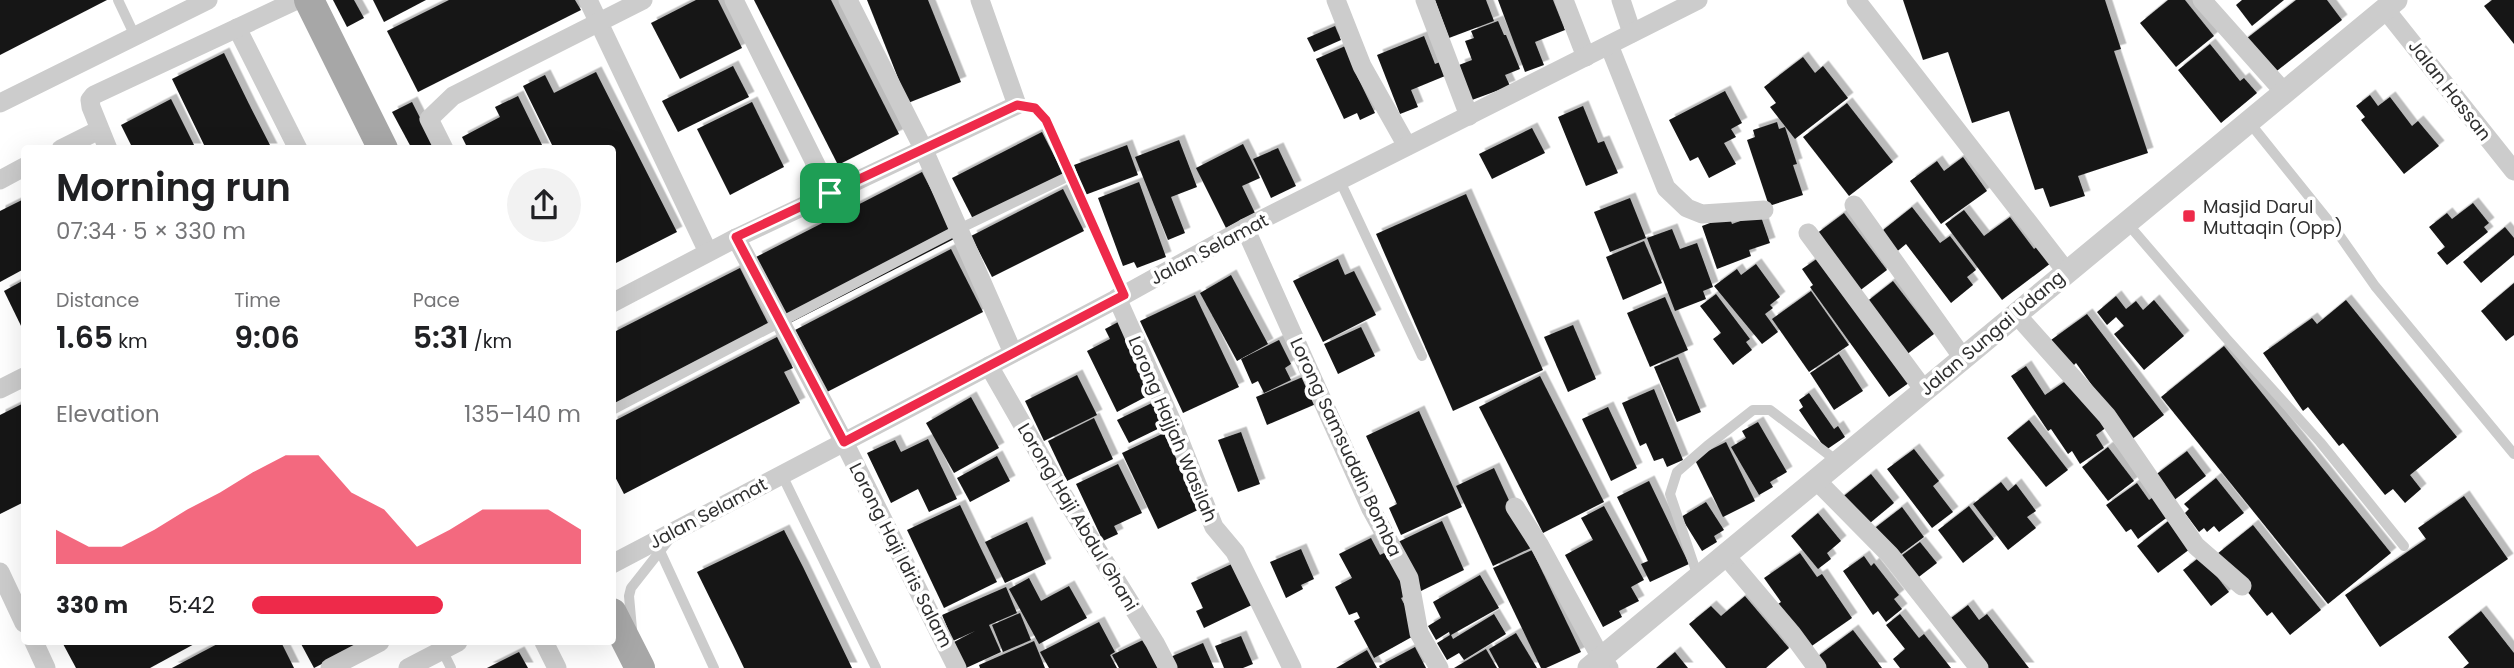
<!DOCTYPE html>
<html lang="en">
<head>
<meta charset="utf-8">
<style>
  body { margin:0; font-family:Poppins,sans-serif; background:#f2f2f2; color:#202124; height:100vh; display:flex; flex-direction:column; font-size:26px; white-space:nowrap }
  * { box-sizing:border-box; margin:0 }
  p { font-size:23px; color:#757577 }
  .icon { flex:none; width:38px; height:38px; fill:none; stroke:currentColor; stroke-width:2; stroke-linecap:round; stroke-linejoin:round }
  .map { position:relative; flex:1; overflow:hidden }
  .side { position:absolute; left:21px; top:145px; width:595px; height:500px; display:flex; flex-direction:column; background:#fff; border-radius:7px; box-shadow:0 7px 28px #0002 }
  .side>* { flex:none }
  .pin { position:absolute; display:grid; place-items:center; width:60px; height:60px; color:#fff; margin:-30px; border-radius:14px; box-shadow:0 4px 10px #0006 }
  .round { display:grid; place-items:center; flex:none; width:74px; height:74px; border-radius:37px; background:#f2f2f2 }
  .head { display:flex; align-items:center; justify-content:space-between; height:119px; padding:0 35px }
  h1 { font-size:38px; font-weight:600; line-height:52px }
  .metrics { display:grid; grid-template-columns:repeat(3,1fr); gap:10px; height:119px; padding:7px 35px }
  .metrics div { display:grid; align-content:center }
  .metrics b { font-size:30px; font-weight:600 }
  .metrics small { font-size:19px; font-weight:400 }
  .metrics p { font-size:19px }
  .chart { height:196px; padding:14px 35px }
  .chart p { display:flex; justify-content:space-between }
  .chart svg { width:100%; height:126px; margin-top:7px; fill:#ee2a4a; opacity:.7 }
  ul { padding:0 35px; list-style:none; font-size:23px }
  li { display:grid; grid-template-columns:112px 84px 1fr; align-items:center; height:52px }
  li i { height:18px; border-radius:9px; background:#ee2a4a }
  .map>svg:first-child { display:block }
</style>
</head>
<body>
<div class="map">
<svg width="2514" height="668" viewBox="0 0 2514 668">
  <defs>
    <filter id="shadow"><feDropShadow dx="5.5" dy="-5.5" stdDeviation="0" flood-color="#0004"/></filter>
  </defs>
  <rect width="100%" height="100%" fill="#fff"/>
  <g fill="#161616" filter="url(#shadow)">
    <path d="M0 0H107L0 55Z"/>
    <path d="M333 0H354L364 18 347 27Z"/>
    <path d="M373 0H426L384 22Z"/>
    <path d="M449 0H575L581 10 418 92 387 31Z"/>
    <path d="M696 0H718L742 48 680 79 651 23Z"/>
    <path d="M754 0H831L899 134 838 165Z"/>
    <path d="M867 0H928L961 82 908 103Z"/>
    <path d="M1435 0H1486L1494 21 1449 38Z"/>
    <path d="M1498 0H1553L1565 30 1535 42 1544 65 1525 72Z"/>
    <path d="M1903 0H2105L2121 49 2114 51 2148 153 2078 176 2085 196 2050 207 2043 188 2035 190 2009 111 1972 123 1948 52 1923 60Z"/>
    <path d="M2168 0H2185L2214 36 2176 67 2140 23Z"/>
    <path d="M2242 0H2284L2252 26 2236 5Z"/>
    <path d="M2296 0H2327L2342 20 2269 77 2242 42Z"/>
    <path d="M2492 0H2514V44L2484 6Z"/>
    <path d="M1498 21 1504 35H1506L1520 69 1505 75 1510 86 1472 100 1459 65 1472 60 1465 41 1474 38 1471 31Z"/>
    <path d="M1335 26 1341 40 1314 52 1307 38Z"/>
    <path d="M1424 36 1435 64 1440 62 1445 76 1411 90 1418 107 1400 114 1377 55Z"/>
    <path d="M1352 43 1357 76 1375 113 1360 120 1357 113 1344 119 1316 59Z"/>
    <path d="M2210 44 2240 81 2244 78 2257 93 2221 123 2178 70Z"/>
    <path d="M224 53 250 106 272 149H206L172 79Z"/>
    <path d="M1803 57 1815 73 1823 66 1848 98 1795 139 1770 107 1776 103 1764 87Z"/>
    <path d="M733 66 749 97 678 132 662 101Z"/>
    <path d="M596 72 677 232 612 265V149H554L523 86 545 75 554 93Z"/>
    <path d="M1725 91 1742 123 1731 129 1736 137 1724 143 1736 164 1709 178 1698 157 1690 161 1669 120Z"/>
    <path d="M2370 95 2378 106 2390 97 2412 126 2418 121 2439 146 2404 174 2361 120 2365 117 2356 106Z"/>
    <path d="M518 96 544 149H468L462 137 500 117 495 107Z"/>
    <path d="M171 99 196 149H133L121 125Z"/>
    <path d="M412 102 436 149H412L392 112Z"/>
    <path d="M752 102 784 167 730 195 697 129Z"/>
    <path d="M1847 103 1893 162 1849 196 1803 137Z"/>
    <path d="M1583 106 1598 143 1604 141 1618 173 1586 186 1558 117Z"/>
    <path d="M1777 122 1779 129 1785 127 1797 164 1793 165 1803 195 1769 206 1747 140 1755 137 1753 130Z"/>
    <path d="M1532 128 1545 153 1492 179 1479 154Z"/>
    <path d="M1042 132 1064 175 974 221 952 178Z"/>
    <path d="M1179 140 1197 187 1171 197 1185 233 1168 240 1135 157Z"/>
    <path d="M1243 144 1260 178 1242 186 1255 213 1226 228 1196 168Z"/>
    <path d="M1127 145 1138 175 1085 195 1074 165Z"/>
    <path d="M1278 148 1296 186 1271 198 1253 159Z"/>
    <path d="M1963 157 1987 191 1941 224 1910 181 1937 161 1944 171Z"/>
    <path d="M922 172 956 238 790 323 756 257Z"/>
    <path d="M1139 182 1166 257 1137 268 1134 262 1123 266 1098 198Z"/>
    <path d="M1063 189 1084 231 992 277 971 236Z"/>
    <path d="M1466 194 1543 370 1453 411 1376 234Z"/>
    <path d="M1630 198 1646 238 1610 252 1594 212Z"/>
    <path d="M24 199V269L0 282V211Z"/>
    <path d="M2473 203 2489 223 2484 227 2488 232 2447 265 2437 253 2445 247 2429 227 2447 213 2452 219Z"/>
    <path d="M1912 207 1940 243 1950 236 1976 270 1967 277 1973 285 1951 303 1906 244 1894 254 1878 234Z"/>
    <path d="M1964 210 1984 236 2010 217 2034 249 2038 246 2051 263 2002 300 1945 224Z"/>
    <path d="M1844 213 1887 270 1858 292 1816 234Z"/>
    <path d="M1760 214 1770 243 1749 250 1751 256 1717 269 1702 226 1729 216 1732 224Z"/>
    <path d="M2505 227 2514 238V255L2481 283 2463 262Z"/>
    <path d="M1672 229 1680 249 1697 243 1713 287 1703 291 1706 299 1675 311 1647 238Z"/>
    <path d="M1644 241 1662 283 1623 300 1606 257Z"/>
    <path d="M951 249 983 312 827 392 795 330Z"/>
    <path d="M1818 258 1913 380 1889 397 1810 287 1813 285 1802 269Z"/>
    <path d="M1338 259 1345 275 1354 271 1376 315 1323 342 1293 281Z"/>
    <path d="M1756 264 1780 297 1770 305 1773 308 1765 314 1778 332 1762 344 1714 286 1737 269 1741 275Z"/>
    <path d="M740 268 770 327 612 407V333Z"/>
    <path d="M1231 275 1268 344 1237 361 1200 293Z"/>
    <path d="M24 280V332L4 291Z"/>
    <path d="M1893 281 1934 334 1906 355 1865 303Z"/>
    <path d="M2514 283V335L2506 341 2481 311Z"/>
    <path d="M1811 291 1849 345 1809 372 1772 319Z"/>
    <path d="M1716 294 1750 339 1746 342 1752 350 1733 365 1713 339 1721 333 1700 306Z"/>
    <path d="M1195 295 1239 387 1183 413 1140 321Z"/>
    <path d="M2116 296 2126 309 2136 301 2143 310 2154 300 2184 336 2144 370 2114 334 2124 326 2116 317 2107 325 2097 312Z"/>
    <path d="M1665 297 1688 350 1650 367 1627 313Z"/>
    <path d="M2346 300 2457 437 2410 475 2421 489 2405 503 2393 489 2385 495 2343 443 2339 446 2308 407 2303 411 2263 353 2312 318 2317 324Z"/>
    <path d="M2087 314 2164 415 2131 440 2076 363 2072 367 2051 340Z"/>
    <path d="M1120 321 1155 392 1117 412 1087 351 1110 339 1105 329Z"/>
    <path d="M1573 325 1596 379 1568 392 1544 337Z"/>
    <path d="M1361 327 1375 356 1338 374 1324 344Z"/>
    <path d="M777 337 793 368 784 372 800 403 624 494 612 471V422Z"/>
    <path d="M1279 340 1291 364 1285 368 1291 380 1264 393 1258 381 1252 384 1241 359Z"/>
    <path d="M2224 346 2391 553 2328 604 2161 397Z"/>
    <path d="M1839 354 1863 391 1834 410 1810 373Z"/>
    <path d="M1678 357 1701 412 1677 422 1654 367Z"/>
    <path d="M2026 366 2045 395 2073 376 2107 427 2096 435 2104 448 2080 464 2072 451 2068 454 2051 429 2048 431 2011 376Z"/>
    <path d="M1077 375 1097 415 1044 441 1025 401Z"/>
    <path d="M1305 376 1316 404 1267 425 1256 397Z"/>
    <path d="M1540 376 1604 502 1543 533 1479 407Z"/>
    <path d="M1654 389 1683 460 1667 467 1663 458 1654 461 1646 443 1640 446 1622 403Z"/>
    <path d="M1809 393 1834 429 1838 426 1845 437 1826 450 1799 410 1803 407 1799 400Z"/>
    <path d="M971 397 999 448 954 473 926 423Z"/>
    <path d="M1156 401 1168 424 1129 443 1117 420Z"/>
    <path d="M24 403V502L0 514V415Z"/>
    <path d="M1608 407 1637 468 1611 481 1582 419Z"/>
    <path d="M1419 411 1462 507 1401 535 1389 508 1397 504 1366 436Z"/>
    <path d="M1094 418 1113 459 1067 481 1048 441Z"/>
    <path d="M2029 420 2068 470 2046 487 2007 438Z"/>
    <path d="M1758 422 1787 472 1770 482 1773 487 1759 495 1731 447 1746 438 1742 431Z"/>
    <path d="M1241 432 1260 484 1238 492 1218 440Z"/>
    <path d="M1164 433 1200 509 1158 529 1122 453Z"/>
    <path d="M928 439 957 499 929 512 918 489 891 503 867 453 895 440 901 452Z"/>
    <path d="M1726 442 1755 501 1723 517 1694 458Z"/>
    <path d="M2108 447 2134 481 2108 501 2082 467Z"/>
    <path d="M1914 449 1939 481 1933 486 1953 512 1932 528 1887 469Z"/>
    <path d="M2187 451 2206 476 2173 501 2154 476Z"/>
    <path d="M997 456 1010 481 970 502 957 478Z"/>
    <path d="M1118 464 1142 513 1114 526 1118 534 1103 541 1076 484Z"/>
    <path d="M1494 468 1531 548 1493 566 1456 486Z"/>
    <path d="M1871 474 1894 503 1858 533 1835 503Z"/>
    <path d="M2216 478 2244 513 2219 532 2214 526 2207 532 2204 528 2199 532 2185 513 2189 509 2184 504Z"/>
    <path d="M1649 481 1689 564 1650 582 1641 564 1648 561 1617 497Z"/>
    <path d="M2001 482 2008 491 2016 484 2036 511 2027 517 2036 528 2008 550 1973 504Z"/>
    <path d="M2137 483 2149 500 2155 496 2169 516 2138 539 2131 529 2126 532 2106 505Z"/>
    <path d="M2464 496 2508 559 2380 647 2345 595 2426 539 2418 528Z"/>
    <path d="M1706 502 1724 530 1714 536 1717 542 1702 551 1681 517Z"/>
    <path d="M960 505 997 582 944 608 907 530Z"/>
    <path d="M1604 506 1644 580 1631 587 1639 601 1619 611 1622 617 1603 627 1565 555 1593 540 1581 518Z"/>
    <path d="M1969 506 1994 539 1963 563 1938 530Z"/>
    <path d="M1902 507 1924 537 1901 554 1867 534Z"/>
    <path d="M1818 513 1841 541 1827 553 1831 559 1818 569 1791 536Z"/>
    <path d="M2172 518 2194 546 2158 573 2137 546Z"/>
    <path d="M1442 521 1464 570 1421 591 1398 542Z"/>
    <path d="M1027 522 1046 564 1005 583 985 542Z"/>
    <path d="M2253 525 2321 610 2290 635 2272 612 2267 616 2217 554Z"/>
    <path d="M784 530 803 567 852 668H744L735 649 697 572Z"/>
    <path d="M1371 538 1380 555 1388 551 1410 594 1401 598 1419 633 1374 658 1354 621 1360 618 1357 612 1349 615 1335 587 1352 578 1339 554Z"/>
    <path d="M1920 542 1937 563 1907 586 1890 564Z"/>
    <path d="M1301 549 1314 579 1301 585 1303 589 1286 598 1270 562Z"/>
    <path d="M1532 550 1581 652 1546 668H1541L1493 568Z"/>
    <path d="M1800 553 1817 577 1822 574 1852 618 1806 650 1775 606 1781 602 1764 578Z"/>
    <path d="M1864 556 1871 566 1874 563 1899 595 1894 599 1902 609 1886 622 1878 611 1873 615 1843 571Z"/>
    <path d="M2201 556 2229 592 2211 606 2183 570Z"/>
    <path d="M1236 562 1256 603 1204 628 1196 611 1203 608 1191 583Z"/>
    <path d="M1480 575 1499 608 1451 635 1453 639 1494 614 1506 634 1464 660 1459 653 1447 660 1437 643 1450 635 1449 632 1436 640 1428 626 1441 618 1433 602Z"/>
    <path d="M1029 578 1041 601 1069 586 1087 618 1039 644 1009 589Z"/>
    <path d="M1006 587 1017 613 989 625 1001 652 966 668 954 642 975 631 953 641 942 615Z"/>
    <path d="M1745 596 1789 648 1766 668H1726L1689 624 1711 606 1721 616Z"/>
    <path d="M1968 605 1979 620 1987 614 2029 668H1973L1938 628Z"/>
    <path d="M2481 611 2514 653V668H2463L2469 663 2448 637Z"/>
    <path d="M1020 613 1031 640 1003 652 992 625Z"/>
    <path d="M1900 614 1919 638 1924 634 1951 668H1900L1893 659 1905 649 1886 625Z"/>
    <path d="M1099 622 1115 652 1110 655 1117 668H1049L1040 652Z"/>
    <path d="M1853 630 1882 668H1821L1814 659Z"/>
    <path d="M1516 633 1537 668H1499L1489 649Z"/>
    <path d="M1241 636 1253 664 1243 668H1224L1215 646Z"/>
    <path d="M1145 639 1160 668H1119L1112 655Z"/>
    <path d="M1034 641 1045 668H980L979 665Z"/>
    <path d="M62 642H198L150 668H76Z"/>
    <path d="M221 642H281L294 668H172Z"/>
    <path d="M300 642H364L314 668Z"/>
    <path d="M1203 643 1214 668H1172L1168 658Z"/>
    <path d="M1415 647 1426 668H1380L1379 666Z"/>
    <path d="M1486 649 1497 668H1454Z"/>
    <path d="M1367 650 1377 668H1336Z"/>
    <path d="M519 652 528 668H487Z"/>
    <path d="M1675 652 1688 668H1656Z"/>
  </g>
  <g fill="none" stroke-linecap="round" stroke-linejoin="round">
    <g stroke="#ccc" stroke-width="10">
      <path d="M118 0 135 36"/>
      <path d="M1017 105 1035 109 1046 120 1124 295"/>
      <path d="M2249 122 2335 229 2375 286 2514 454"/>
      <path d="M1340 181 1422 356"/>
      <path d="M2127 223 2226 338 2320 442 2404 546"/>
      <path d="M612 410 959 229 1071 175"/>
      <path d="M782 475 876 668"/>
      <path d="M660 551 714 668"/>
      <path d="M1698 577 1670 494 1677 472 1707 446 1753 410H1770L1837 461"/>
      <path d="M632 629 629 596 631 588 668 541"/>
      <path d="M442 650 451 668"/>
    </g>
    <g stroke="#ccc" stroke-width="19">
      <path d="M588 0 708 252"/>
      <path d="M734 0 830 193"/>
      <path d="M848 0 923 148 1013 353"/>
      <path d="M1336 0 1362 66 1407 146"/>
      <path d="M1425 0 1469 116"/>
      <path d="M1564 0 1586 57"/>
      <path d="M1621 0 1632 33"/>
      <path d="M1856 0 2066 271"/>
      <path d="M2202 0 2284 92"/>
      <path d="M2385 9 2514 171"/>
      <path d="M237 28 298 149"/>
      <path d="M1609 45 1666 188 1687 208 1702 214 1764 210"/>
      <path d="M0 103 208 0"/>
      <path d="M61 149 99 130"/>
      <path d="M108 149 91 107 90 100 94 95 297 0"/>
      <path d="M444 149 429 119 453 96 643 0"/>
      <path d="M0 180 24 167"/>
      <path d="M1854 205 1963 358"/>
      <path d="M1245 228 1371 509 1409 578 1419 633 1439 668"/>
      <path d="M1808 233 1924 390"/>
      <path d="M736 238 844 442 957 668"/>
      <path d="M1117 298 1173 424 1214 527 1235 552 1292 668"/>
      <path d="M612 303 736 238 1017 105 980 0"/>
      <path d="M2016 314 2107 416 2196 546 2242 586"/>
      <path d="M989 366 1060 490 1155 643 1168 668"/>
      <path d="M0 389 24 377"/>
      <path d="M1816 480 1890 555 1979 668"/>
      <path d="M1515 507 1540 546 1601 658 1609 668"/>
      <path d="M1725 555 1792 634 1817 668"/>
      <path d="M612 564 1124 295 1245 228 1698 0"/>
      <path d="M0 572 24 623"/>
      <path d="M34 642 46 668"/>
      <path d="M544 642 557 668"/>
      <path d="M330 668 380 642"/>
      <path d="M408 668 458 642"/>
    </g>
    <path stroke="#ccc" stroke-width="23" d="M1589 668 2396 0"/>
    <g stroke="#a7a7a7" stroke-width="30">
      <path d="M309 0 383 149"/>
      <path d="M612 613 640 668"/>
    </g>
  </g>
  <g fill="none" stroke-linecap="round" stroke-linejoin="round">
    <g stroke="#fff" stroke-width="14">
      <path id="route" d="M1017 105 1035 108 1046 120 1124 295 844 442 736 237Z"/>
    </g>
    <use href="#route" stroke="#ee2a4a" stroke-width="9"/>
  </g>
  <rect fill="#ee2a4a" stroke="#fff" stroke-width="2.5" x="2182" y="209" width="14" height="14" rx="3.5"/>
  <g text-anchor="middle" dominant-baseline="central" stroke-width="7" stroke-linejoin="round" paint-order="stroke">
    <g font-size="18" fill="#2f2f2f" stroke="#fff">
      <text transform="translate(2450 90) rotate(52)">Jalan Hassan</text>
      <text transform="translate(1209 249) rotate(-28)">Jalan Selamat</text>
      <text transform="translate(1992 333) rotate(-40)">Jalan Sungai Udang</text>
      <text transform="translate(1173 429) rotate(67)">Lorong Hajjah Wasilah</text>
      <text transform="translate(1346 447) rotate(65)">Lorong Samsuddin Bomba</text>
      <text transform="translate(708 513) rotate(-28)">Jalan Selamat</text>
      <text transform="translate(1078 517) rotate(59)">Lorong Haji Abdul Ghani</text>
      <text transform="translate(901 555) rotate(63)">Lorong Haji Idris Salam</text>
    </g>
    <g font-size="18" fill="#2f2f2f" stroke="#fff" text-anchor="start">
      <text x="2203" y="206">Masjid Darul<tspan x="2203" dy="21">Muttaqin (Opp)</tspan></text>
    </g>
  </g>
</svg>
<div class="pin" style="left:830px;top:193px;background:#1e9e55"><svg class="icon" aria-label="arrive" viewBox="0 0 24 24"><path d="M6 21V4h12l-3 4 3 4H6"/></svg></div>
<section class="side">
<div class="head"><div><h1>Morning run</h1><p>07:34 · 5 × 330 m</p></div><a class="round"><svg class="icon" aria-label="share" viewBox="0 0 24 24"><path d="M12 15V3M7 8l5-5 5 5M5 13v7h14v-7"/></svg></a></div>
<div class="metrics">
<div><p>Distance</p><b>1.65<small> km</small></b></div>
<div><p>Time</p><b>9:06</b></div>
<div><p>Pace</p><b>5:31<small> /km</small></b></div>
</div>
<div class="chart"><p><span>Elevation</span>135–140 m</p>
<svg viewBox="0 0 160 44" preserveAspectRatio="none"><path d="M0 44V32L10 38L20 38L30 32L40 25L50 19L60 12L70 6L80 6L90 19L100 25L110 38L120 32L130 25L140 25L150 25L160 32V44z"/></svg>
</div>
<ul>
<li><b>330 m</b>5:42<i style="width:58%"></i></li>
</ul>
</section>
</div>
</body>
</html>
